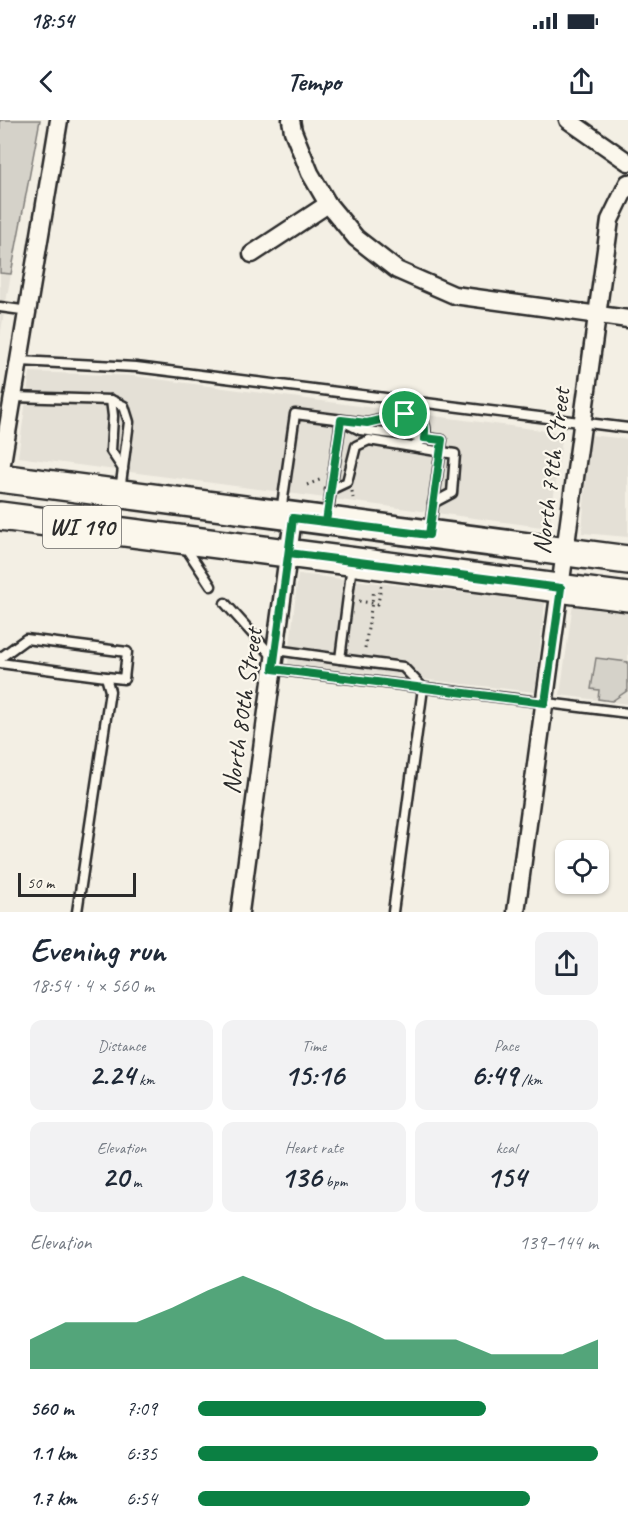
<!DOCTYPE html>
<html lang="en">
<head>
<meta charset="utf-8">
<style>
  body { margin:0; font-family:Caveat,sans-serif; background:#f2f2f3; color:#1f2937; height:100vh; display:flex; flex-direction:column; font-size:22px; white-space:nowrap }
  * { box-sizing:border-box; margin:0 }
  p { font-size:20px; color:#747a83 }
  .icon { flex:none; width:33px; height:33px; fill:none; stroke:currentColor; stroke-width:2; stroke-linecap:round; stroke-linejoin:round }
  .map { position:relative; height:792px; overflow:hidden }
  .side { display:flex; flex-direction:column; background:#fff; flex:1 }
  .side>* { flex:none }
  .fabs { position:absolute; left:555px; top:720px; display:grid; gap:12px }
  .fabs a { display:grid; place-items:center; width:54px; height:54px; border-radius:12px; background:#fff; box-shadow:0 2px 4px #0004; font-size:30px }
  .scale { position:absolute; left:18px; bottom:15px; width:118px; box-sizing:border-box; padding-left:6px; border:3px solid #2b2b2b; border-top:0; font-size:16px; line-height:21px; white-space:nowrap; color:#2b2b2b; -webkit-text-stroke:4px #fbf7ec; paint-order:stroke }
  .pin { position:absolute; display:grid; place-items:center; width:51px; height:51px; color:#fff; margin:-26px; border:3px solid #fff; border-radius:50%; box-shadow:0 2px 6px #0007 }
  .round { display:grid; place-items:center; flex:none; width:63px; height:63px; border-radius:12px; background:#f2f2f3 }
  .headline { display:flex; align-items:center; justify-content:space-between; height:102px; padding:0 30px }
  h1 { font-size:33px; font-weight:600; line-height:45px }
  .metrics { display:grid; grid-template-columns:repeat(3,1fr); gap:9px; height:102px; padding:6px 30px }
  .metrics div { display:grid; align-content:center; border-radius:12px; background:#f2f2f3; text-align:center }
  .metrics b { font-size:30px; font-weight:600 }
  .metrics small { font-size:16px; font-weight:400 }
  .metrics p { font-size:16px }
  .chart { height:168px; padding:12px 30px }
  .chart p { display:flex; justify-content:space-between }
  .chart svg { width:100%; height:108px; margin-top:6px; fill:#0b8043; opacity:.7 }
  ul { padding:0 30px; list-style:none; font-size:20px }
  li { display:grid; grid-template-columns:96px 72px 1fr; align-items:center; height:45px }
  li i { height:15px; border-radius:8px; background:#0b8043 }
  .status { display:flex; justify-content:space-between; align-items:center; height:42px; padding:0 30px; background:#fff; direction:ltr }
  .status svg { height:16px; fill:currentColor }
  header { display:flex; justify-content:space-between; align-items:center; height:78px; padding:0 30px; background:#fff; font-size:27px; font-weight:600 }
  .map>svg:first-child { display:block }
</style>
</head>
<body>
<div class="status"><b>18:54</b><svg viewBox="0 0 49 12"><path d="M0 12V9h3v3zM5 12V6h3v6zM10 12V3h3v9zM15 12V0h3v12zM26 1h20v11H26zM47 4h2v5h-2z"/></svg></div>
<header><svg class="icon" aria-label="back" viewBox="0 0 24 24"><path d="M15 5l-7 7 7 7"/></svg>Tempo<svg class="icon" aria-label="share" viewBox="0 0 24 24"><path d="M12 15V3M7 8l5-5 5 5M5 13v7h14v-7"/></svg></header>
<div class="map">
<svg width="628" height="792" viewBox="0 0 628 792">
  <rect width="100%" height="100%" fill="#f3efe4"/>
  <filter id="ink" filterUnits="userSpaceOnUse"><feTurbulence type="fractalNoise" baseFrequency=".0167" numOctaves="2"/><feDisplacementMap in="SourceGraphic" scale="12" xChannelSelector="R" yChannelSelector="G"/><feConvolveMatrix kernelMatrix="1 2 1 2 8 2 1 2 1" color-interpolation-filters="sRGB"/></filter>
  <g filter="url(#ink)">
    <g fill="#e4e0d6">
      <path d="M0 153 11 154 0 216Z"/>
      <path d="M30 252 134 256 563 313 549 408 18 337Z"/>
      <path d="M589 315 628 319V417L582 413Z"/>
      <path d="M298 454 545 482 535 572 288 544Z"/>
      <path d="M573 483 628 490V584L560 575Z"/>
    </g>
    <g fill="#d5d2c9" stroke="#807e7a" stroke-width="1.5">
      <path d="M0 0H40L11 154 0 153Z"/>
      <path d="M596 538 628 542V570L612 581 598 579 599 570 591 569Z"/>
    </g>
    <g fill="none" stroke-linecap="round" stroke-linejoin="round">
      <g stroke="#2b2b2b" stroke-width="13">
        <g id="lane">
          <path d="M0 187 29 191"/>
          <path d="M20 241 136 247 628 308"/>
          <path d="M14 277 111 280 124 286 129 302 120 371"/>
          <path d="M111 280 113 296 111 331 123 349"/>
          <path d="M346 303 360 310 442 320 430 409"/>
          <path d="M330 370 347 362 356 326 369 320 455 334 452 373 433 383"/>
          <path d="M281 392 295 294 367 303 405 294 422 300C429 311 425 320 414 326"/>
          <path d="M327 398 341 300"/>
          <path d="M184 425 211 466"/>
          <path d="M225 483 275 539"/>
          <path d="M276 530 340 539 352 445"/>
          <path d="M0 538 26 519 127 532 124 559 106 557"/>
          <path d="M340 539 403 547 423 568 393 792"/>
          <path d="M0 543 106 557 110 571 77 792"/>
          <path d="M273 549 628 593"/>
        </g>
      </g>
      <g stroke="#2b2b2b" stroke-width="21">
        <g id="street">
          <path d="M291 0 293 11 310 53 328 84 356 118 397 150 454 175 628 199"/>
          <path d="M568 0 628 42"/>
          <path d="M252 134 328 84"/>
          <path d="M0 355 59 0"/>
          <path d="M240 792 293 398"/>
          <path d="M516 792 610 100 628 63"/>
        </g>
      </g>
      <g stroke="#2b2b2b" stroke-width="32">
        <g id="primary">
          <path d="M0 358 628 440"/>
          <path d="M0 396 628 477"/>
        </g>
      </g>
      <g stroke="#2b2b2b" stroke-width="3" stroke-dasharray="1.5 4.5" stroke-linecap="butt">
        <path d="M307 365 322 359"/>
        <path d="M352 371 353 378"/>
        <path d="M359 481 378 484 381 465"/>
        <path d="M365 528 374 469"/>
      </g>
      <use href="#lane" stroke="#fbf7ec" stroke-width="8"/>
      <use href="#street" stroke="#fbf7ec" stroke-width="16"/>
      <use href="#primary" stroke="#fbf7ec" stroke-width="27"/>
    </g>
  </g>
  <g fill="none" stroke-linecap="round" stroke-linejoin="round" filter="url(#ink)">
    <g stroke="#fff" stroke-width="12">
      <path id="route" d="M405 294 367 303 341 300 326 402 293 398 273 549 545 583 561 468 289 433 293 398 429 415 442 320 424 318C428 302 420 294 405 294"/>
    </g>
    <use href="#route" stroke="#0b8043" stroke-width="8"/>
  </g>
  <g text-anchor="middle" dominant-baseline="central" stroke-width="4.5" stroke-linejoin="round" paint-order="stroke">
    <rect fill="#fbf7ec" stroke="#696865" stroke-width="1.5" x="43" y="386" width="78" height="42" rx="4.5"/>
    <g font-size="24" font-weight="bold" fill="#2b2b2b">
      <text x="82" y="407">WI 190</text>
    </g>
    <g font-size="26" fill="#2b2b2b" stroke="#fbf7ec">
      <text transform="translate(551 351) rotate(-83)">North 79th Street</text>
      <text transform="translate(242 591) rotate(-82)">North 80th Street</text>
    </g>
  </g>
</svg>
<div class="fabs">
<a><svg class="icon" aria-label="locate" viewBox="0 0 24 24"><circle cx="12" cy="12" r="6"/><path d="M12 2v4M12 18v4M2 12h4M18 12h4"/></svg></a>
</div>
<div class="scale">50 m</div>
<div class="pin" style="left:405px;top:294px;background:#1e9e55"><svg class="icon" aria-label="arrive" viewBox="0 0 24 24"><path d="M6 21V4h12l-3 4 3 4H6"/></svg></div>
</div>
<section class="side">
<div class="headline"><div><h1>Evening run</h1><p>18:54 · 4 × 560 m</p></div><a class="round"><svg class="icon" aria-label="share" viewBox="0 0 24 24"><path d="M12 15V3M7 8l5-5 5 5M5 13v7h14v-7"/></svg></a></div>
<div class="metrics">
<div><p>Distance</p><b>2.24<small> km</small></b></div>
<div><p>Time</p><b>15:16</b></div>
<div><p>Pace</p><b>6:49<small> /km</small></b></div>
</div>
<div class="metrics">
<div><p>Elevation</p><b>20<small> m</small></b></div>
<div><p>Heart rate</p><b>136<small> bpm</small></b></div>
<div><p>kcal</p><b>154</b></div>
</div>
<div class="chart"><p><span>Elevation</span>139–144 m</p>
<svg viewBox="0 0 160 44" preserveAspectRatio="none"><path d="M0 44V32L10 25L20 25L30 25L40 19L50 12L60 6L70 12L80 19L90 25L100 32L110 32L120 32L130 38L140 38L150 38L160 32V44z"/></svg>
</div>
<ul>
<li><b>560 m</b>7:09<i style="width:72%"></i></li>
<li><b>1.1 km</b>6:35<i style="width:100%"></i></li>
<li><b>1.7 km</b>6:54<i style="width:83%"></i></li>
</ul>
</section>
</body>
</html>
